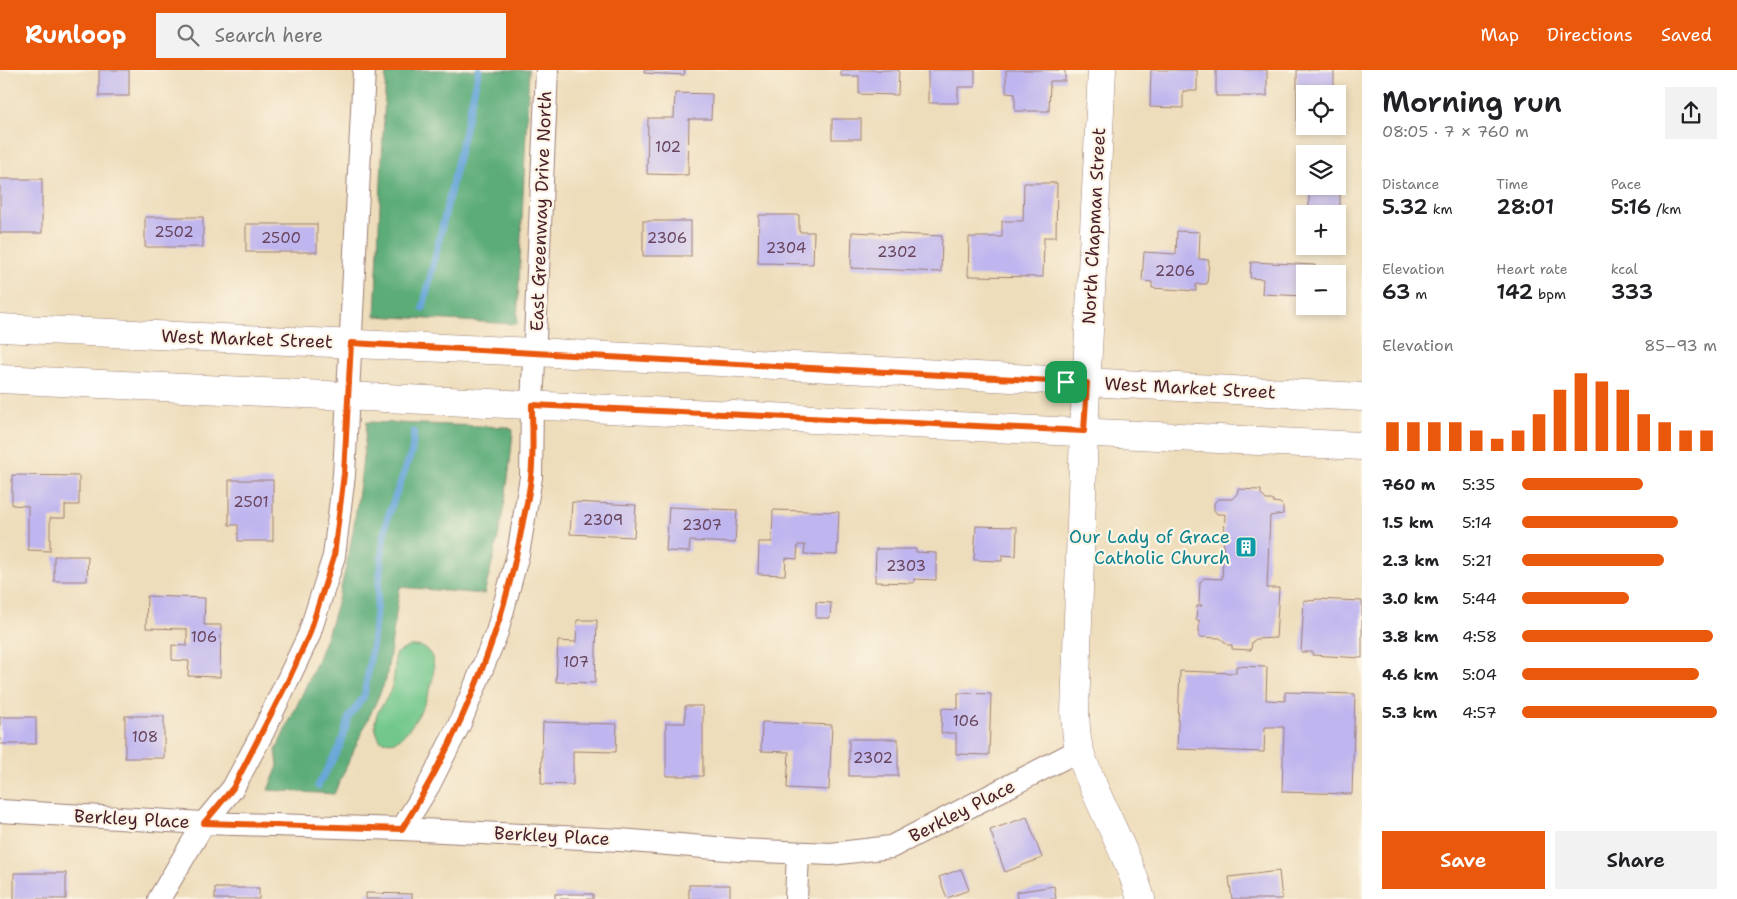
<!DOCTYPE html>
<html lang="en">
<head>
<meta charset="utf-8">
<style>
  body { margin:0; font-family:"Shantell Sans",sans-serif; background:#f2f2f2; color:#202124; height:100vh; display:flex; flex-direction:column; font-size:19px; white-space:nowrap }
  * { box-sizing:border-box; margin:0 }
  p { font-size:16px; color:#757577 }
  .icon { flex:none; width:28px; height:28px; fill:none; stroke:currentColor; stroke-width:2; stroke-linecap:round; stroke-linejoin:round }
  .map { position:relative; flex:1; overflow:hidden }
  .details { display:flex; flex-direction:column; background:#fff; width:375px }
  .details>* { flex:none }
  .buttons { position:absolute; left:1296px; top:15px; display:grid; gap:10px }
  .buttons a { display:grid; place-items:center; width:50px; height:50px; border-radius:0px; background:#fff; box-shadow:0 2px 8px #0003; font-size:25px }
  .pin { position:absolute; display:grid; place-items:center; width:42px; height:42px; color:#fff; margin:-21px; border-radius:10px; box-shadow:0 2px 8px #0006 }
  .round { display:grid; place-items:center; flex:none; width:52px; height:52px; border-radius:0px; background:#f2f2f2 }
  .overview { display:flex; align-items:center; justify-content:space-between; height:85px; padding:0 20px }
  h1 { font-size:28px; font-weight:600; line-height:38px }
  .figures { display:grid; grid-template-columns:repeat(3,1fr); gap:8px; height:85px; padding:5px 20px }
  .figures div { display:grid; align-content:center }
  .figures b { font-size:21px; font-weight:600 }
  .figures small { font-size:14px; font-weight:400 }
  .figures p { font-size:14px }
  .chart { height:140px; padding:10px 20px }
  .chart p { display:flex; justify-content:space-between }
  .chart svg { width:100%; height:90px; margin-top:5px; stroke:#ea580c; stroke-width:6 }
  .cta { display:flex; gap:10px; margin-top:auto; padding:10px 20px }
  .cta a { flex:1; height:58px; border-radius:0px; background:#ea580c; color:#fff; font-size:20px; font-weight:600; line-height:58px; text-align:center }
  .cta a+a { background:#f2f2f2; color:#202124 }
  ul { padding:0 20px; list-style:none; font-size:16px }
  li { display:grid; grid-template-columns:80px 60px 1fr; align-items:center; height:38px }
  li i { height:12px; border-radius:6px; background:#ea580c }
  header { display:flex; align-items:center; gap:30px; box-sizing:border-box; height:70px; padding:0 25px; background:#ea580c; color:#fff }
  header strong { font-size:24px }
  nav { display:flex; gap:28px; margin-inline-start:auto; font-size:18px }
  .search { width:350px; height:45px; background:#f2f2f2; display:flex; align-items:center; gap:12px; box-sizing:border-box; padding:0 18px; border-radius:0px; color:#757577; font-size:19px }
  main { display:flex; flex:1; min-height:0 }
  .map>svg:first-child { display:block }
</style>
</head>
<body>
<header>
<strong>Runloop</strong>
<div class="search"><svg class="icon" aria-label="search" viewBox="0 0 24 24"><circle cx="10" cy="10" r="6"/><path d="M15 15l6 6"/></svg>Search here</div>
<nav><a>Map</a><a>Directions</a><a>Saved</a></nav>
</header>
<main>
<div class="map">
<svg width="1362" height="829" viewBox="0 0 1362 829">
  <rect width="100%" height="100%" fill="#fcf5e5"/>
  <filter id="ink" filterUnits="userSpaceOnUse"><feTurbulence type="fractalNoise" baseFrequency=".02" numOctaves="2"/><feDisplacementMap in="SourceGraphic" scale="10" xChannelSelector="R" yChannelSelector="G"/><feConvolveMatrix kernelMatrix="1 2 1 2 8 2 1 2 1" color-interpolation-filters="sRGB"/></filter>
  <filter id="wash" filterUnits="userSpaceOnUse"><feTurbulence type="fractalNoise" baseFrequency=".0096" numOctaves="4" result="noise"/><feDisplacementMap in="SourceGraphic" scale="20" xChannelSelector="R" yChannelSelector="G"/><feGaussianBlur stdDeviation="1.12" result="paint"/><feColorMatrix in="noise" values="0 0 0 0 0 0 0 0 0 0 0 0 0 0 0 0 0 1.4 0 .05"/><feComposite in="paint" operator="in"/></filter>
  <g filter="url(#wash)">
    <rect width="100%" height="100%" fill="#edb"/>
    <path fill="#71c78c" stroke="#5e735c" d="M410 576C413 576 419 576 422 577 452 591 417 657 399 669 393 673 387 672 380 670 366 644 385 639 392 616 395 606 395 594 395 584Z"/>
    <g fill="#5cac78" stroke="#536652">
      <path d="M386 0H529L517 254 375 246Z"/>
      <path d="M367 352 507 357 513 360C509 417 499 470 484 524L400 517 386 610 334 724 268 720 278 696 276 680C291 646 310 611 323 576 350 505 359 427 367 352Z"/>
    </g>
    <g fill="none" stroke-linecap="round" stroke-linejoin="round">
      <g stroke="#66a5d9" stroke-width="7">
        <path d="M423 238 479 0"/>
        <path d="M318 716 340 676 349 647 364 626 373 572 384 464 388 446 412 381 414 362"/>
      </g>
    </g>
    <g id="blocks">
      <g fill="#bfb5ef">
        <rect x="99" y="0" width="30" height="26"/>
        <path d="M644 0H685L684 5 644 3Z"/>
        <path d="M841 0H899L898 25 859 24V6H841Z"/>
        <path d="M928 0H975V17H958V33H928Z"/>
        <path d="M1006 0H1065V11H1050L1049 41H1015V24L1006 23Z"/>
        <path d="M1151 0H1197V21H1183V38L1150 37Z"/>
        <rect x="1216" y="0" width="51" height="26"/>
        <path d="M1297 0H1334V24H1305V56H1334V59H1297Z"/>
        <path d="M675 23 712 24 711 49H689L688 105 647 104 648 48H674Z"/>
        <rect x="832" y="49" width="29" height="20"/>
        <rect x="0" y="109" width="42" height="54"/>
        <path d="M1024 113H1057L1056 167H1044L1043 207 968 206 969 167H1002V151H1023Z"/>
        <path d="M1309 124H1340V148H1338V144H1309Z"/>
        <path d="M759 145H799V162H814L813 194 758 193Z"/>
        <rect x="145" y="147" width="58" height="30"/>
        <rect x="643" y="151" width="48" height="35"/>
        <rect x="246" y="154" width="71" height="28"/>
        <path d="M1177 161 1200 162 1199 189 1209 190 1207 214H1196V221L1152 218V212L1142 211 1144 182 1176 184Z"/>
        <path d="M852 162 942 166 941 202 851 198Z"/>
        <path d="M1251 192 1315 195V204H1305V226L1262 224 1263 209 1250 208Z"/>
        <path d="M12 405 79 406V435H65V448H50V481L28 480V436L12 435Z"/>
        <path d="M229 410H273V471H238V455H229Z"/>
        <path d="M1238 419 1261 420V424L1266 430H1273V432L1280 433 1283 436V444L1270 446 1267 518H1279L1276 568 1256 569 1252 572 1251 580 1232 579V575H1228L1220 568 1199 567V550H1196L1197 536H1202L1199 533 1200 512 1204 508 1222 509 1225 444H1217L1214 440V433L1218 429H1232L1237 424Z"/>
        <path d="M572 432 636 435 634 467 570 464Z"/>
        <path d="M669 437 737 440 735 473 690 471 689 482 666 481Z"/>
        <path d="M773 440 839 442 837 485 804 484 805 475H798L797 489 786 488 785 505 758 504 759 472H772Z"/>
        <path d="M976 456 1017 457 1016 486 1002 485V491L974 490Z"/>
        <path d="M876 479H916V482L936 483V510L914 509V513L875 512Z"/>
        <path d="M54 486H88L87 511H54Z"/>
        <path d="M147 526 205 528 204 555H221L220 607 188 606 189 591 172 590V575L187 576V559L146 558Z"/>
        <path d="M1315 529 1362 531V588L1312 585 1313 582H1301L1304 530 1314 531Z"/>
        <path d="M816 532 831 533 830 548H816Z"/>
        <path d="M577 550H597L595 613 556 612 558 571 576 572Z"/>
        <path d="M1236 596 1267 597 1266 630 1285 631V622L1355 624 1352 724 1282 722 1284 657H1265L1264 682 1177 679 1180 601 1236 603Z"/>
        <path d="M958 623 991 624 989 685 956 684V663H941L942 638 958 639Z"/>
        <path d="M685 636H703V706H666V653H685Z"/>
        <rect x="125" y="646" width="39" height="42"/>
        <rect x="0" y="647" width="36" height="27"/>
        <path d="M543 652 617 654 616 682 573 681V715L541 714Z"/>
        <path d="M762 652 832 655 829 720 787 718 789 682 761 681Z"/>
        <rect x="849" y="669" width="49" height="37"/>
        <path d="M1027 747 1042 788 1005 802 990 760Z"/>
        <path d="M961 799 969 820 947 828 939 807Z"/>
        <path d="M1279 801 1282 829H1232L1229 807Z"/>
        <rect x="14" y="803" width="52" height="26"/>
        <rect x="689" y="815" width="41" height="14"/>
        <path d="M1054 816 1056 829H1017L1016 822Z"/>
        <rect x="215" y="818" width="44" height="11"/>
        <path d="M366 823 412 824V829H366Z"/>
        <rect x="555" y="824" width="38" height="5"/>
      </g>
    </g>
  </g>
  <g filter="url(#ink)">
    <use href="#blocks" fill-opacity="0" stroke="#9c7e73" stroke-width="1"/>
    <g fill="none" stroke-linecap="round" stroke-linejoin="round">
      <g stroke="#9c7e73" stroke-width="24">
        <g id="street">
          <path d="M0 741 203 753 402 759 620 770 739 780 831 784 891 777 1079 680"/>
          <path d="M402 759 429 715 460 653 497 562 518 484 531 407 532 335 547 0"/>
          <path d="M159 829 204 753 233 718 263 662 309 565 334 486 344 405 364 0"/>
          <path d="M796 829 798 783"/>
        </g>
      </g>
      <g stroke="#9c7e73" stroke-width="29">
        <g id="secondary">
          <path d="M1102 0 1084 361 1075 644C1076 656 1076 671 1080 682 1097 733 1126 778 1141 829"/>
          <path d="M0 258 535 282 1362 327"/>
          <path d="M0 309 1362 376"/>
        </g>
      </g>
      <use href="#street" stroke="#fff" stroke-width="22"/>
      <use href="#secondary" stroke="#fff" stroke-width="28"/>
    </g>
  </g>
  <g fill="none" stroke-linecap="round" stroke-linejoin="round" filter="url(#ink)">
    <g stroke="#fff" stroke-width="10">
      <path id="route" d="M351 273 1087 313 1084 361 532 335C532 358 534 383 531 407 530 421 526 437 523 451 504 561 461 664 402 759L204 753 233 718 287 613 309 565 334 486 344 404Z"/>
    </g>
    <use href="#route" stroke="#ea580c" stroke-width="6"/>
  </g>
  <defs>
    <g id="building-square" transform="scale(1.125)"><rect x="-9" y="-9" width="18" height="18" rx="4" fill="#0f9aa8" stroke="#fcf5e5"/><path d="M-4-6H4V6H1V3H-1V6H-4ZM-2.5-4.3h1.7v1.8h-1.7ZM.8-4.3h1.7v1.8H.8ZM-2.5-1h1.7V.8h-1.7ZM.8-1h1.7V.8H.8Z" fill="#fff"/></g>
  </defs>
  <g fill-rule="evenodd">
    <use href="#building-square" x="1246" y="477"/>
  </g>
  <g text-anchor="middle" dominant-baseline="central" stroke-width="4.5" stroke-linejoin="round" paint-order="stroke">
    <g font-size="15" fill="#67445c">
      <text x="668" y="77">102</text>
      <text x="174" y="162">2502</text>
      <text x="281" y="168">2500</text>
      <text x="667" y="168">2306</text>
      <text x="786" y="178">2304</text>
      <text x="897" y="182">2302</text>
      <text x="1175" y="201">2206</text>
      <text x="251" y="432">2501</text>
      <text x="603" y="450">2309</text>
      <text x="702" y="455">2307</text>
      <text x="906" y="496">2303</text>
      <text x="204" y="567">106</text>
      <text x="576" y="592">107</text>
      <text x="966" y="651">106</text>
      <text x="145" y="667">108</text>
      <text x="873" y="688">2302</text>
    </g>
    <g font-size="18" fill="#4a1f2b" stroke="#fcf5e5">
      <text transform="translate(541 141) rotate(-88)">East Greenway Drive North</text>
      <text transform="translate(1094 156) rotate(-87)">North Chapman Street</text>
      <text transform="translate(247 269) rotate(2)">West Market Street</text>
      <text transform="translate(1190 318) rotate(3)">West Market Street</text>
      <text transform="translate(962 741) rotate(-27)">Berkley Place</text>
      <text transform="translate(132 749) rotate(3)">Berkley Place</text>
      <text transform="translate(552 766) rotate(3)">Berkley Place</text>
    </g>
    <g font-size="18" fill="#0d838f" stroke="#fcf5e5" text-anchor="end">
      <text x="1230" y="467">Our Lady of Grace<tspan x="1230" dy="21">Catholic Church</tspan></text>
    </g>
  </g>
</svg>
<div class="buttons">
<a><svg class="icon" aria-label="locate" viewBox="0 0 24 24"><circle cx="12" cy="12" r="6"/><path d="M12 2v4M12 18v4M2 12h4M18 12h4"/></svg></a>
<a><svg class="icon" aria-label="layers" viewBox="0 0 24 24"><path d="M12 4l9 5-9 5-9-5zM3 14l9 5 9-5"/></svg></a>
<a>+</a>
<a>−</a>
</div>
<div class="pin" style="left:1066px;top:312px;background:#1e9e55"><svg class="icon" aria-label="arrive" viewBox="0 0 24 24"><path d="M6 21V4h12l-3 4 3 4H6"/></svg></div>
</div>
<section class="details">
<div class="overview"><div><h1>Morning run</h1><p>08:05 · 7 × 760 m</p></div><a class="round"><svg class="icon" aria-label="share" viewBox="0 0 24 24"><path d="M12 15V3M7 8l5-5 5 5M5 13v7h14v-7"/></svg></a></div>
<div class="figures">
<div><p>Distance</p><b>5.32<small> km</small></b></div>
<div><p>Time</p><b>28:01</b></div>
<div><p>Pace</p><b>5:16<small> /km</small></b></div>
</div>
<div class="figures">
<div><p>Elevation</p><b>63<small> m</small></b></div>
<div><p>Heart rate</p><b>142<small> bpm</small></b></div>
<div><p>kcal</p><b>333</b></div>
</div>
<div class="chart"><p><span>Elevation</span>85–93 m</p>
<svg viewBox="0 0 160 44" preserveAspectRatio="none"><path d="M5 44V30M15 44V30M25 44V30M35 44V30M45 44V34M55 44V38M65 44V34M75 44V26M85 44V14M95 44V6M105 44V10M115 44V14M125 44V26M135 44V30M145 44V34M155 44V34"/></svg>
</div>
<ul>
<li><b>760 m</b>5:35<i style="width:62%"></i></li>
<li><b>1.5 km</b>5:14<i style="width:80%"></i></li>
<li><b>2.3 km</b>5:21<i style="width:73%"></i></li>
<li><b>3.0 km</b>5:44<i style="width:55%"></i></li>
<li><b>3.8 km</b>4:58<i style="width:98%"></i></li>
<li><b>4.6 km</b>5:04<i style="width:91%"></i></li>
<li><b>5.3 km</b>4:57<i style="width:100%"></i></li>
</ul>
<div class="cta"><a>Save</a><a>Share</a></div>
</section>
</main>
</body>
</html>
